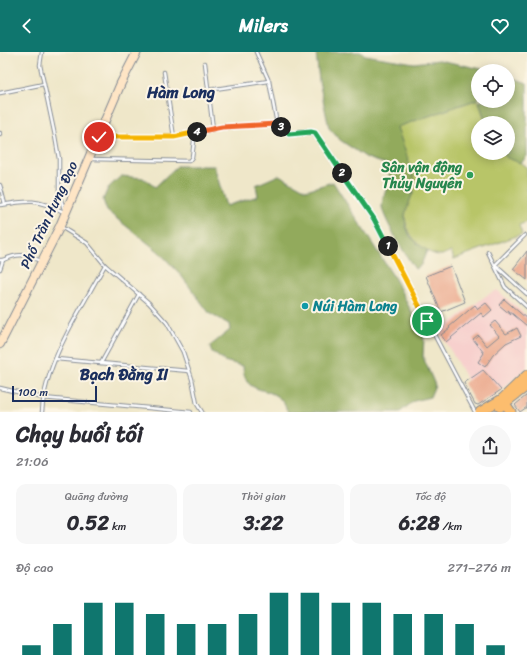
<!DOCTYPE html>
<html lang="vi">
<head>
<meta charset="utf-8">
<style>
  body { margin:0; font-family:Sriracha,sans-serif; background:#f7f7f7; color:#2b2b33; height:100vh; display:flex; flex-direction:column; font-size:15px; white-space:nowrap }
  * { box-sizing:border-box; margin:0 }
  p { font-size:13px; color:#7c7c81 }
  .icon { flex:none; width:22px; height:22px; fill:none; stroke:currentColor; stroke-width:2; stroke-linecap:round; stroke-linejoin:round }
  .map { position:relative; height:360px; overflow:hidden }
  .sheet { display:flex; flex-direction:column; background:#fff; flex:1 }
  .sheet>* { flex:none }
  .controls { position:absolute; left:471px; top:12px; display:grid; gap:8px }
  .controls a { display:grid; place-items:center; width:44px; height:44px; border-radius:50%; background:#fff; box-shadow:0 2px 10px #0003; font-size:20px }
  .scale { position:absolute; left:12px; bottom:10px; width:85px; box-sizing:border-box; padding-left:4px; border:2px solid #1b2f5e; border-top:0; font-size:11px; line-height:14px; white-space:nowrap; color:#1b2f5e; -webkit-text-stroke:3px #fcf5e5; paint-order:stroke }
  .pin { position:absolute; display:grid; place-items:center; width:34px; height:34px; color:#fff; margin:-17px; border:2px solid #fff; border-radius:50%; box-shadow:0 1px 4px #0007 }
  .km { position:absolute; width:20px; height:20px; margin:-10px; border-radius:50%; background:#222; color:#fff; font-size:11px; line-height:20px; text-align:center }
  .round { display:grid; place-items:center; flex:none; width:42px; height:42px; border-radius:21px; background:#f7f7f7 }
  .head { display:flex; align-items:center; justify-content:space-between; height:68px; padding:0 16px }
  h1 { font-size:22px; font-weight:700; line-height:30px }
  .stats { display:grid; grid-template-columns:repeat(3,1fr); gap:6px; height:68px; padding:4px 16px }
  .stats div { display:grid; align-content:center; border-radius:10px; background:#f7f7f7; text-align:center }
  .stats b { font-size:20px; font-weight:700 }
  .stats small { font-size:11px; font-weight:400 }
  .stats p { font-size:11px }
  .chart { height:112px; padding:8px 16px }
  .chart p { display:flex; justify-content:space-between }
  .chart svg { width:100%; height:72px; margin-top:4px; stroke:#0f766e; stroke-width:6 }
  header { display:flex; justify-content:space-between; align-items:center; height:52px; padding:0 16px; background:#0f766e; color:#fff; font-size:18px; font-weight:700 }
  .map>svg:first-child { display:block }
</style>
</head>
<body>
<header><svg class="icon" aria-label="back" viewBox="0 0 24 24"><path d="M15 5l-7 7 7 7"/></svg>Milers<svg class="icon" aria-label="heart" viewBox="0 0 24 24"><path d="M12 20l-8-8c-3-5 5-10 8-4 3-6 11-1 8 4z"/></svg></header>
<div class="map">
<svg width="527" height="360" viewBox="0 0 527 360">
  <rect width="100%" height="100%" fill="#fcf5e5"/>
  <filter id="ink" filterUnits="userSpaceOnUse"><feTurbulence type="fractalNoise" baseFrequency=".025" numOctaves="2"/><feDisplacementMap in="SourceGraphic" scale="8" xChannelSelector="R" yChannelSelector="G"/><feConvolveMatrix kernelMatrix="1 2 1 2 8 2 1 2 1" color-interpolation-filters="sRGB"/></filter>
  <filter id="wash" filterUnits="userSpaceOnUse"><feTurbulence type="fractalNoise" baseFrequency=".012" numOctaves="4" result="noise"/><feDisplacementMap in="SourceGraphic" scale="16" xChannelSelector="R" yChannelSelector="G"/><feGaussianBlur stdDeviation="0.9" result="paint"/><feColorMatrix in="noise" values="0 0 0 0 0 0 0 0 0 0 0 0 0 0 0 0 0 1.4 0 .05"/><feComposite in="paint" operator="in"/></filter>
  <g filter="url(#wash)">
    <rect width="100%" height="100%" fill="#efe7c9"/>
    <path fill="#f7d0cd" d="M497 238 527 264V315L490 348 484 338 475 343 451 299 438 280 487 243Z"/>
    <path fill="#b8c567" stroke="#6a7a62" d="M478 47 486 71H478V101H503C509 109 520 108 527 115V170L519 173 522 182 454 207 451 199C448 200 445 202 442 203 424 204 404 181 405 163 405 155 410 147 414 140L396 75Z"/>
    <g fill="#92aa5c" stroke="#566c5d">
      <path d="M316 0H360L365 3 414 11 439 8 491 19H478V47L397 75 416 131 405 163 406 174 410 184 418 192 427 198 421 213 415 217C408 207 382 165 382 154 383 136 395 132 386 112L367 106 340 88 329 76 319 29Z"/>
      <path d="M508 24 527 31V104L521 111 507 106 503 101H508V71H486L479 49H508Z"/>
      <path d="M177 114H214L226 154 258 144 256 133 279 123 306 138 333 130 395 227 424 285 423 305 435 333 430 345 414 349 400 360H288C286 357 285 352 282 349 268 332 244 345 243 314L224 309 211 299 210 294 230 278 229 272 210 262 180 222 158 199 107 159 103 148 108 136 121 124 143 126 155 135Z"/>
    </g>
    <g id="blocks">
      <g fill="#eba78b">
        <path d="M527 199V228L513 217Z"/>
        <path d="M451 214 465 250 441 260 426 224Z"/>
        <path d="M504 247 527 267V274L508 258 511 263 499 253Z"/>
        <path d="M486 251 492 258 484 265 481 261 446 290 441 283 450 276 449 275 475 253 478 257Z"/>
        <path d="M495 269 506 282 517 276 521 284 506 291 493 303 485 315 478 310 484 301 473 287 478 283 487 294 499 284 490 273Z"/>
        <path d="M483 318 501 338 478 353 475 352 464 331Z"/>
        <path d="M527 343V355L520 360 515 353Z"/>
      </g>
    </g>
  </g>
  <g filter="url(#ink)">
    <use href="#blocks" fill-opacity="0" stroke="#858b94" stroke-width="1"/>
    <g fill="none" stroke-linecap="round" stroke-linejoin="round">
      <g stroke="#858b94" stroke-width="4.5">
        <g id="lane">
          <path d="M42 0 40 13 55 84 59 107V142L64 157"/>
          <path d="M256 0 269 29 277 72 289 82C302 80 312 77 320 88L373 167 475 360"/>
          <path d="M205 11 213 77"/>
          <path d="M164 20 174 85"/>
          <path d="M208 38 269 29"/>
          <path d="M0 41 44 32"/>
          <path d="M0 81 1 83"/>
          <path d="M99 85H174L222 75 277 72"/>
          <path d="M90 107 189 109 192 105 195 81"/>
          <path d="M0 133 5 152"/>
          <path d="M0 153C30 148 36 147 64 160"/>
          <path d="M61 175 87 191 105 213 149 251 167 271 183 300 192 327 197 352 202 360"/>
          <path d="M525 183 495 213 527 242"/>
          <path d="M488 200 505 235 527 255"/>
          <path d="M0 208H3L0 217"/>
          <path d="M3 208C20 200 25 203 41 209"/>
          <path d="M56 307 189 319"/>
          <path d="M101 311 139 242"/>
          <path d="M0 336 43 346 191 360"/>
          <path d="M42 360C45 309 81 257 105 213"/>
        </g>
      </g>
      <g stroke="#858b94" stroke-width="10">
        <path id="secondary" d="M0 292 60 174 121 31 137 0"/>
      </g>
      <g stroke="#858b94" stroke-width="11">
        <g id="primary">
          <path d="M502 347 511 360"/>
          <path d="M500 355 527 334"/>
          <path d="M480 360 502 347 527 323"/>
        </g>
      </g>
      <use href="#lane" stroke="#fff" stroke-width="2.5"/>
      <use href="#secondary" stroke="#fee5c5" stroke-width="8"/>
      <use href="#primary" stroke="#fcbd6e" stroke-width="9"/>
    </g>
  </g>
  <g fill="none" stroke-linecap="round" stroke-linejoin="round" filter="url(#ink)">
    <g stroke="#fff" stroke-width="8">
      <path id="split-1" d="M388 194 427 269"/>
    </g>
    <g stroke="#fff" stroke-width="8">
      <path id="split-2" d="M342 121 374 167 388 194"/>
    </g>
    <g stroke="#fff" stroke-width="8">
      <path id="split-3" d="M281 75 289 82 311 80 315 81 342 121"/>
    </g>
    <g stroke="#fff" stroke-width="8">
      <path id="split-4" d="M197 80 222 75 277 72 281 75"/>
    </g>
    <g stroke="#fff" stroke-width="8">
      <path id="split-5" d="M99 85H174L197 80"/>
    </g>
    <use href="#split-1" stroke="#f5b400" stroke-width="5"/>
    <use href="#split-2" stroke="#22a559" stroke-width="5"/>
    <use href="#split-3" stroke="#22a559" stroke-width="5"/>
    <use href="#split-4" stroke="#f0652b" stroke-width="5"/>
    <use href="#split-5" stroke="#f5b400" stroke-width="5"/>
  </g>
  <circle fill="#2e9e5b" stroke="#fcf5e5" stroke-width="1.5" cx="470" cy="123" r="4"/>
  <circle fill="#0f9aa8" stroke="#fcf5e5" stroke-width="1.5" cx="305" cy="254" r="4"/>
  <g text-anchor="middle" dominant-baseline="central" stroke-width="4" stroke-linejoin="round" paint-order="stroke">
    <g font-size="14" font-weight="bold" fill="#27864d" stroke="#fcf5e5" text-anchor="end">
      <text x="462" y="115">Sân vận động<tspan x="462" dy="16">Thủy Nguyên</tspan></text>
    </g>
    <g font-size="14" fill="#1b2f5e" stroke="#fcf5e5">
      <text transform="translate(49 163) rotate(-65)">Phố Trần Hưng Đạo</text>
    </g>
    <g font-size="14" font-weight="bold" fill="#0d838f" stroke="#fcf5e5" text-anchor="start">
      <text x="313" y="254">Núi Hàm Long</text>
    </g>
    <g font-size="16" font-weight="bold" fill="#1b2f5e" stroke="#fcf5e5">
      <text x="181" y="40">Hàm Long</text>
      <text x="124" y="322">Bạch Đằng II</text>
    </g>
  </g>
</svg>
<div class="controls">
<a><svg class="icon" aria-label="locate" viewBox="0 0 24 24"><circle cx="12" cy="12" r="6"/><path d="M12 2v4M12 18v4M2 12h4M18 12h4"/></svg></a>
<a><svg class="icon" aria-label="layers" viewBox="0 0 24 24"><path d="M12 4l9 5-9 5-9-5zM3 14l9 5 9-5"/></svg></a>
</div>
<div class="scale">100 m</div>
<div class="pin" style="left:427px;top:269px;background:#1e9e55"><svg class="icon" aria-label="arrive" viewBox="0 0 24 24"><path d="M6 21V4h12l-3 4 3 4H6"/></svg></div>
<div class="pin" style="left:99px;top:85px;background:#d93025"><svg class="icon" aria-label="check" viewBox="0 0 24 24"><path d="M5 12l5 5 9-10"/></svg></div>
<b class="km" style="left:388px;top:194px">1</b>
<b class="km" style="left:342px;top:121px">2</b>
<b class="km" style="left:281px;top:75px">3</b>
<b class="km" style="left:197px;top:80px">4</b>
</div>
<section class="sheet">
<div class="head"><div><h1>Chạy buổi tối</h1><p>21:06</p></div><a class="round"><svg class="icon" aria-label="share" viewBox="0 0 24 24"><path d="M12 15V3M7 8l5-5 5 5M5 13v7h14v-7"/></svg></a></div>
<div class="stats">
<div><p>Quãng đường</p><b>0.52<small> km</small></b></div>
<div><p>Thời gian</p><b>3:22</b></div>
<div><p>Tốc độ</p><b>6:28<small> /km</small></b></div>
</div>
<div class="chart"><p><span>Độ cao</span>271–276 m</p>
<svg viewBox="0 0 160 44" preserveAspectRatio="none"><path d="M5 44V38M15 44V25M25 44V12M35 44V12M45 44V19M55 44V25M65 44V25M75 44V19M85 44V6M95 44V6M105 44V12M115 44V12M125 44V19M135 44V19M145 44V25M155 44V38"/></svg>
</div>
</section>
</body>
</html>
